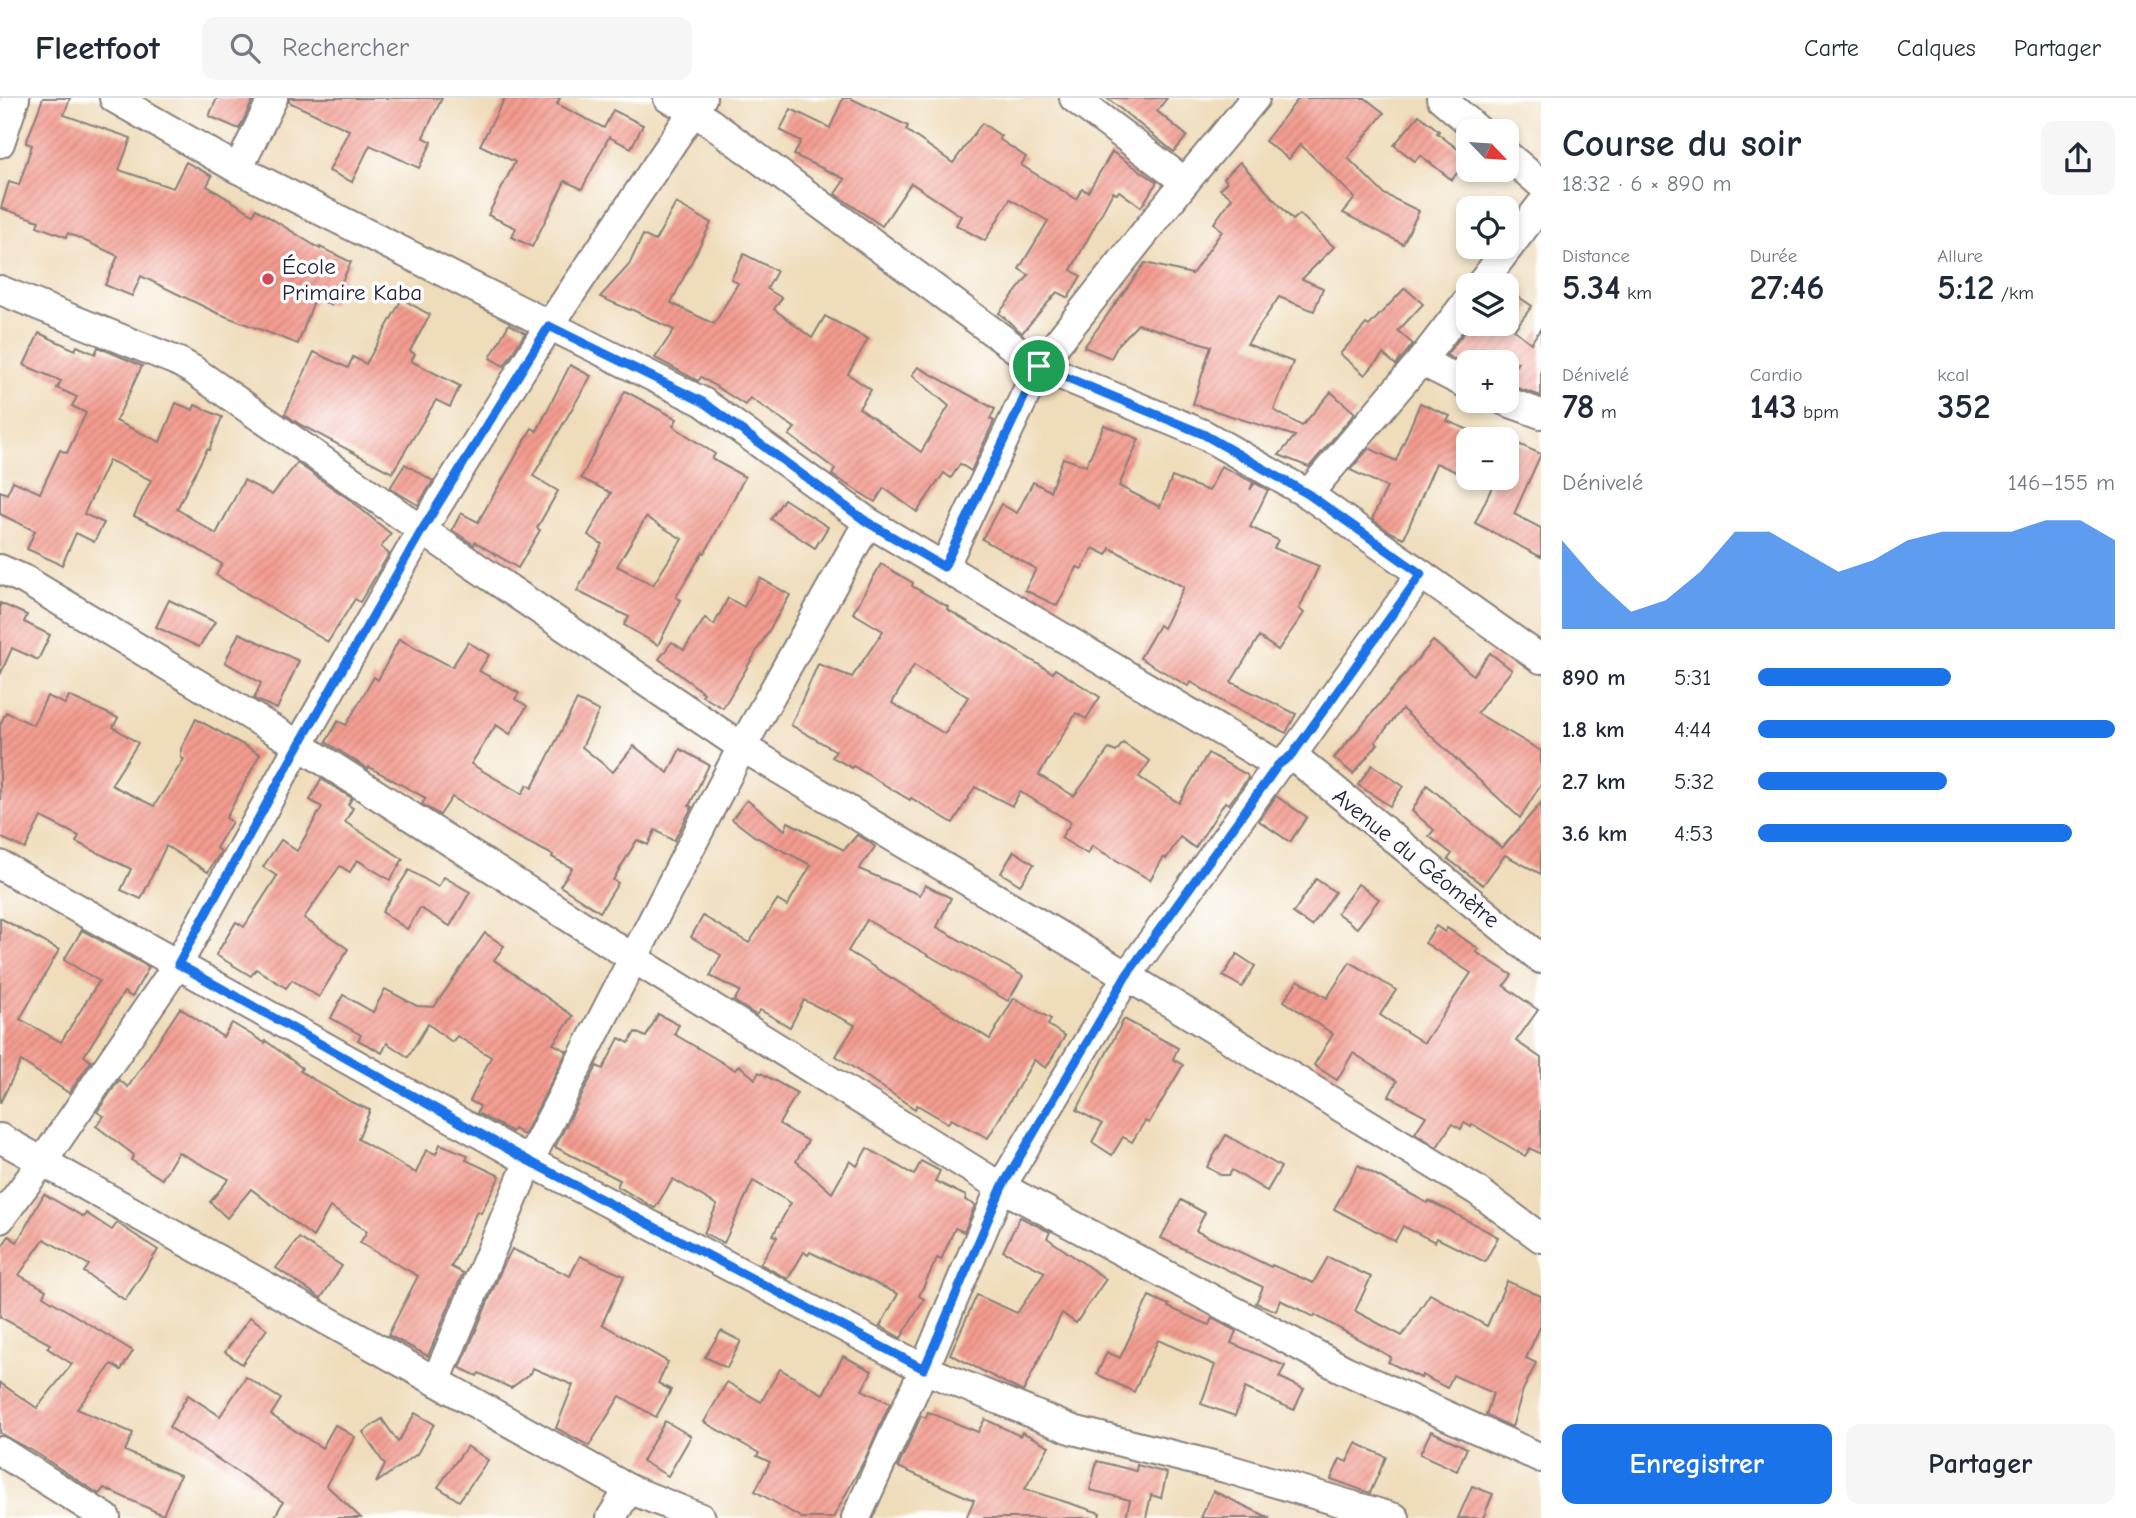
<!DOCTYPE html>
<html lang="fr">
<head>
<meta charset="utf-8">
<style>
  body { margin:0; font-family:"Comic Neue",sans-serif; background:#f6f6f7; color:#1f2937; height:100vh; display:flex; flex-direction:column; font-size:26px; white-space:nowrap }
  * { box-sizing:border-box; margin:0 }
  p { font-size:23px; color:#747a83 }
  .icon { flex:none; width:38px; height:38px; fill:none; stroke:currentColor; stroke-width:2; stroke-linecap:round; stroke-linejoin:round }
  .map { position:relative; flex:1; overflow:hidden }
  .details { display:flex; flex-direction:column; background:#fff; width:595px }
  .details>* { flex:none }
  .needle { width:46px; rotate:115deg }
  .buttons { position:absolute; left:1456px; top:21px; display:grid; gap:14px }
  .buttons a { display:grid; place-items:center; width:63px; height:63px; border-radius:14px; background:#fff; box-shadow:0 4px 10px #0003; font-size:35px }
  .pin { position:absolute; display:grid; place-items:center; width:60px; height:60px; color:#fff; margin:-30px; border:4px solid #fff; border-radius:50%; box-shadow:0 2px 7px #0007 }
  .round { display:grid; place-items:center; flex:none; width:74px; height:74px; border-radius:14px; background:#f6f6f7 }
  .headline { display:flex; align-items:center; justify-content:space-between; height:119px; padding:0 21px }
  h1 { font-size:38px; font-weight:700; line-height:52px }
  .metrics { display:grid; grid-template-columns:repeat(3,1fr); gap:10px; height:119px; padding:7px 21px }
  .metrics div { display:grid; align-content:center }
  .metrics b { font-size:35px; font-weight:700 }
  .metrics small { font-size:19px; font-weight:400 }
  .metrics p { font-size:19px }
  .chart { height:196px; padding:14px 21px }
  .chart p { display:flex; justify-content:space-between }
  .chart svg { width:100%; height:126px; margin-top:7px; fill:#1a73e8; opacity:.7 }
  .cta { display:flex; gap:14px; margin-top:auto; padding:14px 21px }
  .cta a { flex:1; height:80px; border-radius:14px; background:#1a73e8; color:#fff; font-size:28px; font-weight:700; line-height:80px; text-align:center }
  .cta a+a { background:#f6f6f7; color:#1f2937 }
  ul { padding:0 21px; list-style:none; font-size:23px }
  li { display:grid; grid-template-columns:112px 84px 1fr; align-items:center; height:52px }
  li i { height:18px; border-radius:9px; background:#1a73e8 }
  header { display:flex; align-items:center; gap:42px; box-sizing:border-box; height:98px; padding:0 35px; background:#fff; border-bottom:2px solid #e0e1e3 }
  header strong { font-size:33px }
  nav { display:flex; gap:38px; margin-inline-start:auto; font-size:24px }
  .search { width:490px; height:63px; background:#f6f6f7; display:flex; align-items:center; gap:18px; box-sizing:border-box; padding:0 24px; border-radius:14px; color:#747a83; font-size:26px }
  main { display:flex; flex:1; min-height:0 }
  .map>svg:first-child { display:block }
</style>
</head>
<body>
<header>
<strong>Fleetfoot</strong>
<div class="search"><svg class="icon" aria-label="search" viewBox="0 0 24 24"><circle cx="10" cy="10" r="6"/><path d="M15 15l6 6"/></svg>Rechercher</div>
<nav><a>Carte</a><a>Calques</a><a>Partager</a></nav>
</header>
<main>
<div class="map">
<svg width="1541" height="1420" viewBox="0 0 1541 1420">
  <defs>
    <pattern id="building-hatch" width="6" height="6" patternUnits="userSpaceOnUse" patternTransform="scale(1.75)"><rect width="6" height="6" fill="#f39b8f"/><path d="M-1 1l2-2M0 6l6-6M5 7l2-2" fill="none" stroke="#d0857c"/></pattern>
  </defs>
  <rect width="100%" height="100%" fill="#fff"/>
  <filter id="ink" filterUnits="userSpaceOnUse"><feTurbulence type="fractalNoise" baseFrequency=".0143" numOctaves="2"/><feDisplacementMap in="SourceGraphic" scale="14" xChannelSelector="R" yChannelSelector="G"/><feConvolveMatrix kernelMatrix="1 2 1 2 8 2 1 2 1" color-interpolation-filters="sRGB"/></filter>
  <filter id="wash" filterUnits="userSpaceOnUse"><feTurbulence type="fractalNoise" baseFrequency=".00686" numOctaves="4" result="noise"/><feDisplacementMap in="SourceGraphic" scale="28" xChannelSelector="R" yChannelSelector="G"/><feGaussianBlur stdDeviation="1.57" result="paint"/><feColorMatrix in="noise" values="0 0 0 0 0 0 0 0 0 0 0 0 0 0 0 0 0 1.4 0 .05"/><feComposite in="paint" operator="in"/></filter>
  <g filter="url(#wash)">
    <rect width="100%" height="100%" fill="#efdcba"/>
    <g id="blocks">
      <g fill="url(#building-hatch)" fill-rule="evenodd">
        <path d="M43 0H70L64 17 131 40 119 72 173 90 186 64 212 78 207 88 253 116 256 111 320 151V149L351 164 331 207 315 200 298 246 217 215 141 178 132 198 105 187 118 158 68 135 66 139 37 128 39 123 1 110 9 84 19 87 32 47 26 45Z"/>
        <path d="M217 0H254L239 31 209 18Z"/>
        <path d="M289 0H442L423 39 432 44 419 70 370 47 352 84 329 73 349 32 289 4Z"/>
        <path d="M505 0H560L557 6 604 30 613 12 643 27 631 50 609 39 582 91 565 83 532 149 512 139 516 130 488 117 515 64 480 47Z"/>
        <path d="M843 0H850L908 28 906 32 953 65 982 25 1001 38 999 41 1026 59 1021 67 1076 101 1082 91 1088 94 1112 54 1157 84 1141 109 1119 93 1117 96 1113 94 1071 172 1081 178 1068 200 1057 194 1022 235 999 215 1029 177 1019 171 1048 123 1010 101 985 143 956 127 961 118 911 85 882 128 835 96 845 81 794 57 801 43 780 32 791 11 830 30Z"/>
        <path d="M1107 0H1167L1157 13 1187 38 1174 54Z"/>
        <path d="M1299 0H1365L1384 15 1348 60 1384 96 1419 113 1403 146 1343 115 1355 100 1300 46 1289 61 1265 43Z"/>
        <path d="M1419 17 1439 33 1437 35 1468 59 1452 82 1420 57 1415 63 1394 47Z"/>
        <path d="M1240 64 1293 122 1300 116 1334 149 1302 181 1323 190 1314 213 1279 199 1247 246 1293 264 1274 312 1302 328 1331 294 1355 315 1309 369 1279 357 1295 338 1193 306 1211 248 1138 226 1118 247 1111 260 1084 249 1145 165 1192 176 1222 133 1214 125 1232 100 1220 91 1227 84 1224 80Z"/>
        <path d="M676 105 711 125 671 205 714 226 738 185 731 181 744 156 777 173 767 191 782 200 774 211 812 240 825 218 868 241 848 276 871 292 859 310 921 354 949 308 912 277 918 269 995 311 990 321 994 323 971 373 960 366 951 380 944 375 917 414 884 390 875 404 832 377 835 371 789 337 795 330 750 300 745 307 701 279 698 283 655 260 674 232 631 211 630 212 600 199 629 167 643 137 655 143Z"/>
        <path d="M1405 190 1423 206 1398 233 1413 246 1396 267 1383 256 1365 277 1340 256 1366 226 1369 228Z"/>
        <path d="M1507 191 1532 208 1514 232 1531 245 1541 230V298L1511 288 1513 285 1507 282 1518 264 1462 265 1446 257 1471 226H1507Z"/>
        <path d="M402 201 430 217 410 253 415 256 411 263 460 288 450 309 436 302 392 375 299 326 285 316 314 254 348 270 353 259 366 266Z"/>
        <path d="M509 226 525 235 504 268 490 260Z"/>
        <path d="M39 235 75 252 77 248 95 256 98 249 142 268 116 323 160 344 176 305 193 312 195 307 222 319 209 352 207 351 177 411 216 436 244 382 272 397 297 365 350 402 391 436 381 449 389 456 377 476 360 504 355 501 328 544 216 477 222 466 176 438 134 418 151 382 109 362 84 416 104 425 94 444 76 435 62 467 27 451 35 433 0 416V393L7 396 13 383 40 395 60 352 67 355 86 315 72 308 77 299 57 290 61 283 24 267Z"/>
        <path d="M570 267 591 278 533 378 558 393 537 430 540 432 518 470 475 444 474 447 452 432 461 415 478 424 532 330 537 333Z"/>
        <path d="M625 293 677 321 673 328 715 356 712 361 745 379 705 455 703 454 676 499 681 502 658 547 624 527 629 519 577 493 602 446 588 437 611 395 581 380ZM646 419 682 441 653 487 617 468Z"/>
        <path d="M1420 305 1450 318 1447 323 1486 339 1489 334 1507 341H1468V379L1436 365 1404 440 1392 435 1372 421 1387 389 1350 372 1369 350 1396 363Z"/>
        <path d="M1104 327 1139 341 1119 388 1160 409 1172 379 1209 393 1221 368 1253 384 1250 392 1255 385 1268 392 1250 429 1278 442 1274 450 1319 468 1299 511 1304 515 1278 552 1259 539 1231 584 1296 616 1286 635 1227 606 1191 584 1188 588 1140 560 1159 527 1163 530 1184 489 1110 450 1107 457 1093 450 1082 471 1077 469 1057 508 1025 492 1036 471 982 441 1001 406 1017 415 1033 384 1050 393 1063 360 1086 368Z"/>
        <path d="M1507 341 1541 356 1514 416 1541 430V459L1475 425 1492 389 1471 380H1507Z"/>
        <path d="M405 366 433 383 418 407 390 390Z"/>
        <path d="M784 401 828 429 815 450 771 421Z"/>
        <path d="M881 466 913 485 912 488 948 509 947 511 1053 575 1055 571 1100 599 1086 621 1076 615 1039 677 1074 698 1109 651 1116 654 1123 645 1150 663 1139 679 1179 705 1208 655 1247 677 1248 680 1229 706 1225 704 1195 750 1180 739 1166 761 1164 759 1150 782 1092 748 1088 756 1061 740 1071 724 1020 694 1012 708 975 689 953 725 911 700 910 702 853 668 852 670 832 659 836 653 791 627 818 566 852 579 883 533 853 515ZM914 567 968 599 945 636 892 605Z"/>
        <path d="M760 480 790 497 723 610 702 598 704 595 659 561 672 544 684 552 705 520 714 527 728 500 744 509Z"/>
        <path d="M169 502 215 524 199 549 156 529Z"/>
        <path d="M0 505 27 517 24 524 50 537 38 562 12 550 0 577Z"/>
        <path d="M239 535 299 563 277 611 254 601 261 585 225 564Z"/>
        <path d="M399 541 452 569 468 544 489 557 479 573 519 595 515 601 527 608 510 636 496 627 471 666 522 696 527 687 532 690 577 602 599 613 582 649 613 674 634 648 668 675 680 651 709 667 689 708 692 709 674 743 655 732 648 747 637 742 613 782 618 785 600 814 560 788 572 770 552 759 553 757 511 736 452 699 440 717 422 706 426 700 369 669 368 671 326 644 338 623 346 627 374 579 378 582Z"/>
        <path d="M1433 543 1473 577 1490 555 1512 572 1477 615 1541 653V686L1520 720 1402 611 1375 644 1378 646 1353 676 1334 660Z"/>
        <path d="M47 598 65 606 69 598 118 620 113 629 138 645 111 687 154 708 184 661 181 660V651L196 621 260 656 226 720 232 724 216 750 221 753 208 774 166 748 141 801 121 792 131 771 76 744 79 738 41 719 25 751 0 739V627L6 614 33 627Z"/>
        <path d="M1372 667 1403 688 1390 708 1358 687Z"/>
        <path d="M321 681 352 700 348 707 353 710 345 724 403 761 390 782 357 762 350 774 340 768 304 820 348 851 319 899 292 882 286 890 256 871 251 878 216 857 236 824 244 829 277 778 263 769 281 742 297 753 322 709 310 702Z"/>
        <path d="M1427 687 1502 750 1541 705V776L1505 757 1483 787 1448 761 1452 756 1429 738 1434 732 1412 713Z"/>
        <path d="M1276 698 1307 719 1290 744 1259 723Z"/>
        <path d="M747 702 785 732 788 724 844 752 857 737 868 743 875 749 859 771 920 797 925 787 951 800 937 829 1023 878 1008 903 867 822 848 853 990 941 1014 900 1051 921 1048 927 1065 938 1046 970 1034 962 988 1040 951 1021 948 1025 917 1007 915 1011 836 958 855 927 804 902 790 929 760 912 756 917 734 903 740 893 710 878 721 857 691 839 703 818 749 845 777 802 787 808 811 767 754 738 732 721Z"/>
        <path d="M1014 753 1034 766 1020 787 1001 775Z"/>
        <path d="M409 772 438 789 444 779 470 794 450 828 420 810 407 831 382 814Z"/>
        <path d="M1316 781 1335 794 1312 828 1293 815Z"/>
        <path d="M1358 786 1379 801 1357 830 1337 815Z"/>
        <path d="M0 820 59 852 20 921 61 944 99 883 64 862 82 832 149 869 132 899 124 894 84 958 91 963 69 995 21 963 0 1005Z"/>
        <path d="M1436 828 1445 834 1447 830 1479 851 1476 854 1512 877 1504 888 1538 912 1516 943 1541 960V1056L1530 1050 1525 1058 1472 1026 1471 1029 1464 1025 1461 1031 1452 1026 1437 1049 1415 1035 1426 1018 1389 998 1397 983 1353 955 1337 982 1314 967 1333 936 1284 903 1298 882 1327 900 1350 864 1396 892 1380 917 1424 945 1471 875 1425 845Z"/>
        <path d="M485 835 504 848 494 862 573 918 553 946 567 953 524 1037 514 1031 512 1034 477 1015 480 1008 470 1003 491 959 457 938 452 944 428 926 408 959 387 945 382 955 358 942 361 937 331 920 343 897 373 914 385 891 417 908 434 909Z"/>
        <path d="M1237 856 1255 868 1242 889 1223 878Z"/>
        <path d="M180 910 223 939 232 925 265 945 266 943 302 970 300 973 351 1004 370 1012 358 1041 416 1075 426 1052 436 1056 440 1046 468 1057 466 1062 500 1078 481 1115 477 1113 451 1169 463 1175 428 1258 388 1237 418 1178 360 1145 367 1133 330 1109 313 1139 251 1091 227 1120 210 1104 229 1081 178 1054 162 1081 131 1062 134 1057 96 1028 104 1018 97 1014 119 982 128 989Z"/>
        <path d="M658 916 679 927 674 936 735 972 739 967 755 981 759 974 797 995 779 1026 808 1043 796 1063 832 1095 850 1063 857 1068 867 1050 914 1077 921 1063 940 1073 935 1083 966 1098 965 1102 975 1107 964 1134 955 1130 941 1162 937 1160 919 1198 924 1201 901 1240 880 1228 898 1196 810 1154 808 1157 804 1154 788 1181 760 1166 777 1139 773 1137 791 1105 753 1083 724 1145 704 1135 717 1107 673 1081 655 1110 617 1088 620 1082 555 1049 597 968 603 971 619 940 629 945 635 934 646 939Z"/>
        <path d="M1124 921 1178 950 1173 961 1183 967 1149 1025 1145 1023 1132 1044 1123 1039 1112 1057 1092 1044 1102 1026 1077 1012Z"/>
        <path d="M1226 1037 1281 1069 1267 1093 1232 1072 1229 1077H1221L1207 1069Z"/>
        <path d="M1358 1067 1427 1105 1429 1103 1450 1113 1498 1139 1485 1164 1437 1140 1435 1144 1403 1128 1395 1143 1334 1111Z"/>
        <path d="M44 1096 84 1119 86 1115 112 1132 117 1125 158 1152 125 1202 84 1174 89 1167 44 1141 19 1177 46 1192 43 1198 133 1253 121 1272 112 1266 77 1311 133 1335 125 1353 180 1377 163 1417 104 1390 99 1396 33 1353 0 1335V1285L37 1310 72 1266 47 1250 50 1246 0 1219V1151L9 1138 17 1144Z"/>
        <path d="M1181 1102 1205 1115 1196 1133 1271 1169 1272 1167 1313 1185 1328 1159 1371 1179 1355 1213 1402 1238 1430 1196 1487 1228 1507 1183 1541 1198V1227L1526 1260 1536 1265 1523 1292 1512 1329 1486 1317 1493 1295 1453 1277 1447 1290 1422 1277 1421 1280 1388 1264 1391 1259 1315 1217 1314 1219 1280 1202 1276 1213 1256 1205 1263 1189 1161 1140Z"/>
        <path d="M1020 1119 1050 1134 1047 1140 1106 1181 1076 1225 1062 1215 1023 1294 950 1256 977 1197 1017 1215 1045 1174 1003 1153Z"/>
        <path d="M299 1140 342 1168 321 1200 276 1170Z"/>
        <path d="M512 1151 570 1178 580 1158 624 1178 602 1226 668 1264 658 1285 671 1292 656 1319 620 1298 589 1348 556 1330 573 1287 533 1270 531 1275 511 1290 479 1275 477 1278 460 1270 502 1170Z"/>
        <path d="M1149 1198 1169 1207 1168 1209 1209 1227 1212 1220 1236 1233 1231 1245 1285 1268 1279 1279 1304 1291 1294 1312 1245 1290 1235 1318 1201 1306 1215 1267 1158 1242 1134 1294 1097 1276 1107 1254 1120 1260Z"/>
        <path d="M250 1219 267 1231 242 1266 225 1254Z"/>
        <path d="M721 1233 741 1243 727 1270 705 1259Z"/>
        <path d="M843 1258 872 1273 862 1292 890 1305 865 1361 833 1420H802L755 1393 770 1364 757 1358 759 1355 704 1324 727 1284 761 1304 780 1271 823 1296Z"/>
        <path d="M246 1279 281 1301 271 1317 322 1350 335 1327 355 1339 326 1387 361 1420H274L283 1404 169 1329 188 1297 220 1318Z"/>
        <path d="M928 1314 978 1334 985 1321 1020 1338 1022 1334 1049 1348 1025 1391 1100 1415 1099 1420H966L974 1402 898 1369 921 1318 926 1320Z"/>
        <path d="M415 1315 434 1326 417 1356 376 1385 385 1367 363 1334 382 1321 398 1344Z"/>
        <path d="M665 1323 691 1338 668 1378 642 1363Z"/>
        <path d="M1431 1333 1467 1350 1457 1373 1420 1356Z"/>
        <path d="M1356 1345 1386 1359 1370 1395 1331 1381 1340 1361 1347 1364Z"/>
        <path d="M467 1348 488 1362 459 1403 438 1389Z"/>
        <path d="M1097 1363 1136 1373 1137 1367 1167 1375 1161 1400 1151 1397 1146 1420H1126L1130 1402 1090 1392Z"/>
        <path d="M1472 1388 1493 1396 1483 1420H1458Z"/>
        <path d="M1213 1393 1270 1420H1201Z"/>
      </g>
    </g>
  </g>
  <g filter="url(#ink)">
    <use href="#blocks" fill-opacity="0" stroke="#887f7a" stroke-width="2"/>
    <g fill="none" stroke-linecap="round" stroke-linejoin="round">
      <g stroke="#887f7a" stroke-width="32">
        <g id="minor">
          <path d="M114 0 238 71 703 304 868 424 1278 667"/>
          <path d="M668 0 693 12 1039 268 1203 336 1308 396 1541 561"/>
          <path d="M1074 0 1185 84"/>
          <path d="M1441 0 1479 33"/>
          <path d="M0 45 15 0"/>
          <path d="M1507 57 1541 86"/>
          <path d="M238 71 273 0"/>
          <path d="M1480 187 1541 107"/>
          <path d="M0 192 179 264 193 272 422 432 742 649 1127 878 1476 1092 1541 1140"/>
          <path d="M1421 263 1468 287"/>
          <path d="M1505 303 1541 316"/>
          <path d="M1308 396 1421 263 1468 202"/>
          <path d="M944 469 1039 268 1185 84 1255 0"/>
          <path d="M0 471 25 482 299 647 633 860 1001 1089 1345 1272 1541 1360"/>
          <path d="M1292 657 1541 861"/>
          <path d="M0 767 529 1063 924 1271 1073 1332 1225 1370 1395 1420"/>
          <path d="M0 1040 629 1391 701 1420"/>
          <path d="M0 1121 43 1063 178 866 299 647 422 432 549 228 702 0"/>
          <path d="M436 1283 529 1063 742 649 868 424"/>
          <path d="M0 1353 106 1420"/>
          <path d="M611 1420 629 1391"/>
          <path d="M856 1420 924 1271 1001 1089 1127 878 1278 667 1292 657 1421 476"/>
        </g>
      </g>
      <use href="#minor" stroke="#fff" stroke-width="28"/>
    </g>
  </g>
  <g fill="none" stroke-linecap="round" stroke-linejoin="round" filter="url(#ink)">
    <g stroke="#fff" stroke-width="14">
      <path id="route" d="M549 228 703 304 867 424 944 469 1039 268 1203 336 1308 396 1421 476 1292 657 1278 667 1126 878 1002 1089 924 1271 529 1063 178 866 299 647 422 432Z"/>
    </g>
    <use href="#route" stroke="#1a73e8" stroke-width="9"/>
  </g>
  <circle fill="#d1495b" stroke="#fff" stroke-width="2.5" cx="268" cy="181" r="7"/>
  <g text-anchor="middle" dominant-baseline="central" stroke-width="7" stroke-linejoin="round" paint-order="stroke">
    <g font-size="23" fill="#22223b" stroke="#fff" text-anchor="start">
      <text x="282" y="168">École<tspan x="282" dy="26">Primaire Kaba</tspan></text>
    </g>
    <g font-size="23" fill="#22223b" stroke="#fff">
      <text transform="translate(1416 760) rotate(39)">Avenue du Géomètre</text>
    </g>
  </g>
</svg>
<div class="buttons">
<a><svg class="needle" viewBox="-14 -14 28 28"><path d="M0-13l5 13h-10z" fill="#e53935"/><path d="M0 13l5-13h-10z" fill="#747a83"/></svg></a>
<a><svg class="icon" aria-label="locate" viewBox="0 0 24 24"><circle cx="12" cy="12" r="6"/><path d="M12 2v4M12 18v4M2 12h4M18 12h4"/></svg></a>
<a><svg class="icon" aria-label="layers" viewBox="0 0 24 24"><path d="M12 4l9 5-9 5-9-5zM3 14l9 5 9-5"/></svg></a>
<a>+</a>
<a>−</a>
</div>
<div class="pin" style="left:1039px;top:268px;background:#1e9e55"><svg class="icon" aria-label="arrive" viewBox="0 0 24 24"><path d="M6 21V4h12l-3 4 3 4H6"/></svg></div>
</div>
<section class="details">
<div class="headline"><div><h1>Course du soir</h1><p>18:32 · 6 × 890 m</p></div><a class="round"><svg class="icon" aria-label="share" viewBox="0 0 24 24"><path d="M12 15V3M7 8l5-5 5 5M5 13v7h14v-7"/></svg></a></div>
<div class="metrics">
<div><p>Distance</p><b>5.34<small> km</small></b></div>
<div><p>Durée</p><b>27:46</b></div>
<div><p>Allure</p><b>5:12<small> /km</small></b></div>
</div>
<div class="metrics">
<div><p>Dénivelé</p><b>78<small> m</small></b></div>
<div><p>Cardio</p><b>143<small> bpm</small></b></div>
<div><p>kcal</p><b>352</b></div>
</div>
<div class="chart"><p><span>Dénivelé</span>146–155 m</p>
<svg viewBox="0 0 160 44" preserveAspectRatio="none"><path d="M0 44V13L10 27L20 38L30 34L40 24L50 10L60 10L70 17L80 24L90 20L100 13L110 10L120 10L130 10L140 6L150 6L160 13V44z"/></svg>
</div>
<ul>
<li><b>890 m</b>5:31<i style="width:54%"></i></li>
<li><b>1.8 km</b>4:44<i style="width:100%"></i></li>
<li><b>2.7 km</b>5:32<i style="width:53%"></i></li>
<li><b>3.6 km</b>4:53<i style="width:88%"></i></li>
</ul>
<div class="cta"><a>Enregistrer</a><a>Partager</a></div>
</section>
</main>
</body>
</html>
